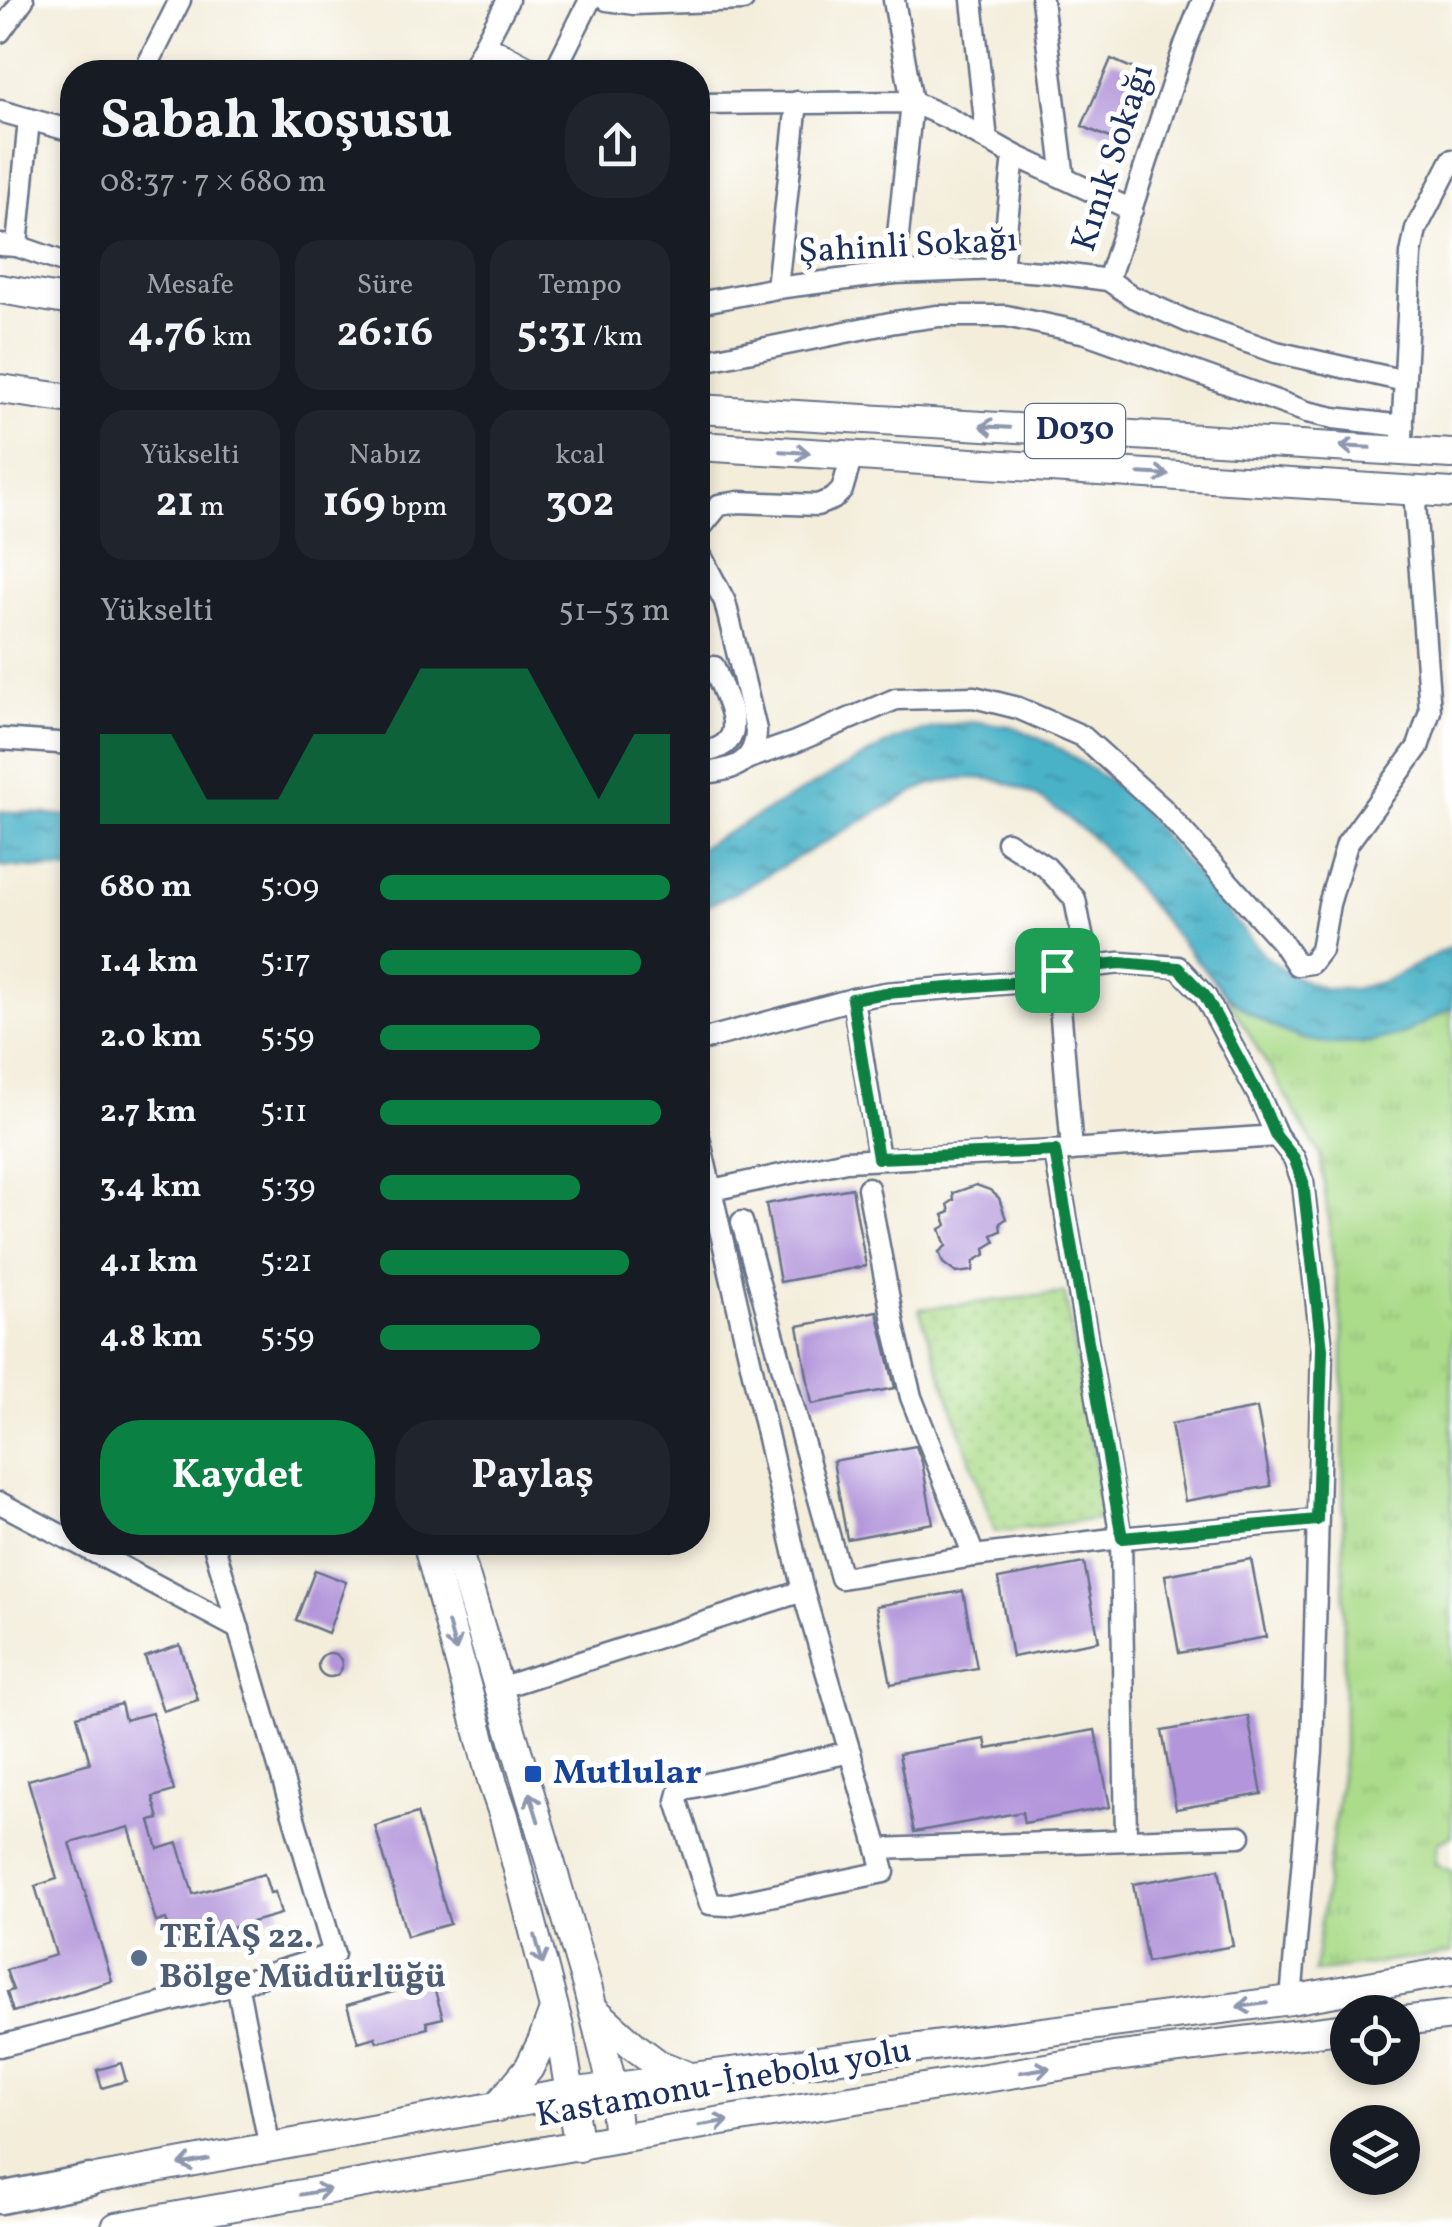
<!DOCTYPE html>
<html lang="tr">
<head>
<meta charset="utf-8">
<style>
  body { margin:0; font-family:Vollkorn,serif; background:#20242c; color:#f1f3f6; height:100vh; display:flex; flex-direction:column; font-size:38px; white-space:nowrap }
  * { box-sizing:border-box; margin:0 }
  p { font-size:32px; color:#9ea1a6 }
  .icon { flex:none; width:55px; height:55px; fill:none; stroke:currentColor; stroke-width:2; stroke-linecap:round; stroke-linejoin:round }
  .map { position:relative; flex:1; overflow:hidden }
  .drawer { position:absolute; left:60px; top:60px; width:650px; height:1495px; display:flex; flex-direction:column; background:#171b24; border-radius:40px; box-shadow:0 5px 15px #0003 }
  .drawer>* { flex:none }
  .tools { position:absolute; left:1330px; top:1995px; display:grid; gap:20px }
  .tools a { display:grid; place-items:center; width:90px; height:90px; border-radius:50%; background:#171b24; box-shadow:0 5px 15px #0003; font-size:50px }
  .pin { position:absolute; display:grid; place-items:center; width:85px; height:85px; color:#fff; margin:-42px; border-radius:20px; box-shadow:0 5px 15px #0006 }
  .round { display:grid; place-items:center; flex:none; width:105px; height:105px; border-radius:40px; background:#20242c }
  .summary { display:flex; align-items:center; justify-content:space-between; height:170px; padding:0 40px }
  h1 { font-size:55px; font-weight:700; line-height:75px }
  .stats { display:grid; grid-template-columns:repeat(3,1fr); gap:15px; height:170px; padding:10px 40px }
  .stats div { display:grid; align-content:center; border-radius:25px; background:#20242c; text-align:center }
  .stats b { font-size:42px; font-weight:700 }
  .stats small { font-size:28px; font-weight:400 }
  .stats p { font-size:28px }
  .chart { height:280px; padding:20px 40px }
  .chart p { display:flex; justify-content:space-between }
  .chart svg { width:100%; height:180px; margin-top:10px; fill:#0b8043; opacity:.7 }
  .button { display:flex; gap:20px; margin-top:auto; padding:20px 40px }
  .button a { flex:1; height:115px; border-radius:40px; background:#0b8043; color:#fff; font-size:40px; font-weight:700; line-height:115px; text-align:center }
  .button a+a { background:#20242c; color:#f1f3f6 }
  ul { padding:0 40px; list-style:none; font-size:32px }
  li { display:grid; grid-template-columns:160px 120px 1fr; align-items:center; height:75px }
  li i { height:25px; border-radius:12px; background:#0b8043 }
  .map>svg:first-child { display:block }
</style>
</head>
<body>
<div class="map">
<svg width="1452" height="2227" viewBox="0 0 1452 2227">
  <defs>
    <pattern id="grass-tufts" width="24" height="20" patternUnits="userSpaceOnUse" patternTransform="scale(2.5)"><rect width="24" height="20" fill="#abdc8a"/><path d="M3 7l-1-3M5 7V3M7 7l1-3M15 17l-1-3M17 17v-4M19 17l1-3" fill="none" stroke="#93bd7a"/></pattern>
    <pattern id="park-dots" width="8" height="8" patternUnits="userSpaceOnUse" patternTransform="scale(2.5)"><rect width="8" height="8" fill="#abdc8a"/><path d="M2 2h.1M6 6h.1" fill="none" stroke="#93bd7a" stroke-width="1.8" stroke-linecap="round"/></pattern>
    <pattern id="water-ripples" width="26" height="14" patternUnits="userSpaceOnUse" patternTransform="scale(2.5)"><rect width="26" height="14" fill="#49b2c7"/><path d="M2 4q2-2 4 0t4 0M15 11q2-2 4 0t4 0" fill="none" stroke="#3c91a5"/></pattern>
  </defs>
  <rect width="100%" height="100%" fill="#fff"/>
  <filter id="ink" filterUnits="userSpaceOnUse"><feTurbulence type="fractalNoise" baseFrequency=".01" numOctaves="2"/><feDisplacementMap in="SourceGraphic" scale="20" xChannelSelector="R" yChannelSelector="G"/><feConvolveMatrix kernelMatrix="1 2 1 2 8 2 1 2 1" color-interpolation-filters="sRGB"/></filter>
  <filter id="wash" filterUnits="userSpaceOnUse"><feTurbulence type="fractalNoise" baseFrequency=".0048" numOctaves="4" result="noise"/><feDisplacementMap in="SourceGraphic" scale="40" xChannelSelector="R" yChannelSelector="G"/><feGaussianBlur stdDeviation="2.25" result="paint"/><feColorMatrix in="noise" values="0 0 0 0 0 0 0 0 0 0 0 0 0 0 0 0 0 1.4 0 .05"/><feComposite in="paint" operator="in"/></filter>
  <g filter="url(#wash)">
    <rect width="100%" height="100%" fill="#f3edda"/>
    <path fill="url(#grass-tufts)" stroke="#638674" stroke-width="2.5" d="M1225 994C1278 1039 1337 1058 1404 1033 1420 1026 1436 1016 1452 1008V1836L1437 1842 1435 1864 1452 1871V1953L1314 1972 1344 1752 1343 1335 1320 1154Z"/>
    <path fill="url(#park-dots)" stroke="#638674" stroke-width="2.5" d="M1065 1293 1105 1518 995 1532 919 1309Z"/>
    <g fill="url(#water-ripples)" stroke="#327092" stroke-width="2.5">
      <path d="M981 722 1011 726 1049 742 1110 781 1138 806 1264 955 1293 976 1325 989H1354L1385 981 1452 946V1008C1436 1016 1420 1026 1404 1033 1336 1058 1278 1040 1225 994L1099 844C1042 794 994 758 917 790L735 893 698 909V849L892 741C922 729 948 723 981 722Z"/>
      <path d="M0 811 72 816V870L0 866Z"/>
    </g>
    <g id="blocks">
      <g fill="#b295da">
        <path d="M1111 59 1143 73 1114 140 1082 126Z"/>
        <path d="M976 1185 990 1190 999 1198 1006 1219 1000 1223 1001 1231 992 1235 995 1242 985 1248 986 1254 974 1261 973 1271 956 1273 943 1263 939 1252 946 1246 940 1229 947 1225 943 1215 950 1212 948 1204 954 1200 953 1193Z"/>
        <path d="M852 1188 866 1266 780 1282 766 1204Z"/>
        <path d="M877 1311 895 1388 812 1404 798 1326Z"/>
        <path d="M1257 1408 1271 1486 1185 1501 1171 1424Z"/>
        <path d="M916 1446 922 1462 933 1523 847 1539 833 1461Z"/>
        <path d="M1251 1559 1266 1637 1179 1653 1165 1575Z"/>
        <path d="M1084 1563 1099 1641 1012 1657 998 1579Z"/>
        <path d="M315 1570 346 1582 328 1633 296 1620Z"/>
        <path d="M963 1591 977 1668 891 1684 876 1606Z"/>
        <path d="M180 1645 198 1700 163 1711 145 1657Z"/>
        <circle cx="330" cy="1665" r="12"/>
        <path d="M121 1704 125 1720 152 1713 174 1791 153 1797 159 1819 150 1821 158 1849 178 1843 193 1894 264 1874 270 1893 275 1892 281 1914 174 1944 166 1919 156 1922 129 1827 70 1843 112 1981 13 2012 7 1992 13 1990 6 1970 56 1955 35 1886 57 1879 28 1780 90 1763 77 1716Z"/>
        <path d="M1248 1716 1262 1794 1176 1809 1162 1731Z"/>
        <path d="M1095 1730 1110 1807 1024 1823 1022 1812 914 1832 899 1754 985 1739 987 1749Z"/>
        <path d="M417 1813 450 1924 407 1936 375 1826Z"/>
        <path d="M1219 1869 1233 1946 1147 1962 1133 1884Z"/>
        <path d="M432 1981 443 2018 426 2022 428 2028 377 2042 375 2037 358 2042 347 2005Z"/>
        <path d="M121 2063 126 2081 102 2088 97 2070Z"/>
      </g>
    </g>
  </g>
  <g filter="url(#ink)">
    <use href="#blocks" fill-opacity="0" stroke="#677289" stroke-width="2.5"/>
    <g fill="none" stroke-linecap="round" stroke-linejoin="round">
      <g stroke="#677289" stroke-width="25">
        <g id="minor">
          <path d="M607 0 634 4 743 0"/>
          <path d="M894 0 912 102 894 273"/>
          <path d="M972 0 987 140"/>
          <path d="M1042 0 1064 178"/>
          <path d="M0 32 23 0"/>
          <path d="M485 44 538 72"/>
          <path d="M144 72 180 0"/>
          <path d="M470 72 508 0"/>
          <path d="M554 72 590 0"/>
          <path d="M698 104 912 102 948 118 1014 155 1132 210"/>
          <path d="M0 111 72 131"/>
          <path d="M0 245 17 246 60 261"/>
          <path d="M17 246 29 119"/>
          <path d="M1002 269 1014 155"/>
          <path d="M1108 280 1185 45 1203 0"/>
          <path d="M777 288 797 102"/>
          <path d="M698 303 777 288 894 273 1002 269 1055 273 1108 280 1133 297 1189 322 1276 352 1405 381"/>
          <path d="M698 362 895 322 938 316H1006L1086 333 1307 412 1334 418 1403 426"/>
          <path d="M1402 438 1411 254 1416 229 1452 160"/>
          <path d="M698 531 719 505 739 502 817 505 833 499 842 490 852 456"/>
          <path d="M698 550 725 602 756 730C756 768 727 770 698 774"/>
          <path d="M698 666 714 667C727 704 757 746 698 753"/>
          <path d="M0 739 72 744"/>
          <path d="M746 759 795 742 896 699 974 697 1018 708 1082 736 1162 808 1281 941 1297 965 1311 963 1321 950 1329 904 1347 844 1418 747 1430 711 1414 490"/>
          <path d="M1007 842 1046 867 1075 899 1088 966"/>
          <path d="M1057 970 1072 1150"/>
          <path d="M853 999 879 1158"/>
          <path d="M698 1041 853 999 886 993 1024 982 1057 970 1120 963 1178 967 1205 996 1259 1096 1277 1136 1294 1158 1303 1183 1322 1349 1312 1751 1291 2000"/>
          <path d="M698 1133 803 1591"/>
          <path d="M1055 1151 1121 1538 1126 1840"/>
          <path d="M868 1188 895 1331 911 1397 974 1556"/>
          <path d="M698 1193 846 1161 1055 1151 1277 1136"/>
          <path d="M742 1222 841 1578 974 1556 1121 1538 1317 1520"/>
          <path d="M0 1503 72 1541"/>
          <path d="M75 1542 239 1629"/>
          <path d="M213 1542 334 1954 237 1984"/>
          <path d="M499 1688 803 1591 878 1849 1240 1836"/>
          <path d="M850 1752 680 1790 677 1801 710 1904 727 1905 884 1872 878 1849"/>
          <path d="M0 2046 237 1984 270 2148"/>
        </g>
      </g>
      <g stroke="#677289" stroke-width="32">
        <g id="major">
          <path d="M0 289 72 301"/>
          <path d="M0 389 72 399"/>
          <path d="M698 409 1452 454"/>
          <path d="M698 446 1452 493"/>
          <path d="M427 1542 493 1784 504 1816 559 2027 579 2147"/>
          <path d="M455 1542 587 1986 613 2088 618 2138"/>
          <path d="M593 2009 634 2046 658 2064 690 2077"/>
          <path d="M1402 2021 1452 2015"/>
          <path d="M497 2107 529 2068 542 2042 554 2010"/>
          <path d="M90 2180 569 2093 1291 2000 1452 1971"/>
          <path d="M116 2227 618 2138 1114 2057 1348 2028"/>
        </g>
      </g>
      <g stroke="#677289" stroke-width="35">
        <path id="highway" d="M0 2198 90 2180"/>
      </g>
      <use href="#minor" stroke="#fff" stroke-width="20"/>
      <use href="#major" stroke="#fff" stroke-width="28"/>
      <use href="#highway" stroke="#fff" stroke-width="30"/>
    </g>
    <defs><path id="oneway-shaft" d="M-6 0H5M1.5-3L5.5 0L1.5 3" fill="none" stroke-width="1.6" stroke-linecap="round" stroke-linejoin="round" transform="scale(2.5)"/></defs>
    <g stroke="#8d97ae">
      <use href="#oneway-shaft" transform="translate(995 427) rotate(-177)"/>
      <use href="#oneway-shaft" transform="translate(1355 447) rotate(-177)"/>
      <use href="#oneway-shaft" transform="translate(795 452) rotate(3)"/>
      <use href="#oneway-shaft" transform="translate(1154 474) rotate(3)"/>
      <use href="#oneway-shaft" transform="translate(452 1637) rotate(75)"/>
      <use href="#oneway-shaft" transform="translate(534 1807) rotate(-107)"/>
      <use href="#oneway-shaft" transform="translate(539 1950) rotate(75)"/>
      <use href="#oneway-shaft" transform="translate(1252 2005) rotate(173)"/>
      <use href="#oneway-shaft" transform="translate(1035 2070) rotate(-9)"/>
      <use href="#oneway-shaft" transform="translate(714 2123) rotate(-9)"/>
      <use href="#oneway-shaft" transform="translate(194 2162) rotate(170)"/>
      <use href="#oneway-shaft" transform="translate(315 2192) rotate(-10)"/>
    </g>
  </g>
  <g fill="none" stroke-linecap="round" stroke-linejoin="round" filter="url(#ink)">
    <g stroke="#fff" stroke-width="20">
      <path id="route" d="M1120 963 1178 968 1205 996 1259 1096 1276 1136 1294 1158 1303 1182 1322 1349 1317 1520 1122 1538 1055 1151 878 1158 852 999 886 993 1024 982 1057 970Z"/>
    </g>
    <use href="#route" stroke="#0b8043" stroke-width="12"/>
  </g>
  <rect fill="#1a4fb4" stroke="#fff" stroke-width="4" x="523" y="1764" width="20" height="20" rx="5"/>
  <circle fill="#5c6f8a" stroke="#fff" stroke-width="4" cx="139" cy="1958" r="10"/>
  <g text-anchor="middle" dominant-baseline="central" stroke-width="10" stroke-linejoin="round" paint-order="stroke">
    <rect fill="#fff" stroke="#5f6d8e" stroke-width="2.5" x="1025" y="404" width="100" height="54" rx="8"/>
    <g font-size="32" font-weight="bold" fill="#1b2f5e">
      <text x="1075" y="431">D030</text>
    </g>
    <g font-size="35" fill="#1b2f5e" stroke="#fff">
      <text transform="translate(1114 158) rotate(-72)">Kınık Sokağı</text>
      <text transform="translate(908 247) rotate(-3)">Şahinli Sokağı</text>
      <text transform="translate(724 2084) rotate(-10)">Kastamonu-İnebolu yolu</text>
    </g>
    <g font-size="35" font-weight="bold" fill="#164399" stroke="#fff" text-anchor="start">
      <text x="553" y="1774">Mutlular</text>
    </g>
    <g font-size="35" font-weight="bold" fill="#4e5e75" stroke="#fff" text-anchor="start">
      <text x="159" y="1938">TEİAŞ 22.<tspan x="159" dy="40">Bölge Müdürlüğü</tspan></text>
    </g>
  </g>
</svg>
<div class="tools">
<a><svg class="icon" aria-label="locate" viewBox="0 0 24 24"><circle cx="12" cy="12" r="6"/><path d="M12 2v4M12 18v4M2 12h4M18 12h4"/></svg></a>
<a><svg class="icon" aria-label="layers" viewBox="0 0 24 24"><path d="M12 4l9 5-9 5-9-5zM3 14l9 5 9-5"/></svg></a>
</div>
<div class="pin" style="left:1057px;top:970px;background:#1e9e55"><svg class="icon" aria-label="arrive" viewBox="0 0 24 24"><path d="M6 21V4h12l-3 4 3 4H6"/></svg></div>
<section class="drawer">
<div class="summary"><div><h1>Sabah koşusu</h1><p>08:37 · 7 × 680 m</p></div><a class="round"><svg class="icon" aria-label="share" viewBox="0 0 24 24"><path d="M12 15V3M7 8l5-5 5 5M5 13v7h14v-7"/></svg></a></div>
<div class="stats">
<div><p>Mesafe</p><b>4.76<small> km</small></b></div>
<div><p>Süre</p><b>26:16</b></div>
<div><p>Tempo</p><b>5:31<small> /km</small></b></div>
</div>
<div class="stats">
<div><p>Yükselti</p><b>21<small> m</small></b></div>
<div><p>Nabız</p><b>169<small> bpm</small></b></div>
<div><p>kcal</p><b>302</b></div>
</div>
<div class="chart"><p><span>Yükselti</span>51–53 m</p>
<svg viewBox="0 0 160 44" preserveAspectRatio="none"><path d="M0 44V22L10 22L20 22L30 38L40 38L50 38L60 22L70 22L80 22L90 6L100 6L110 6L120 6L130 22L140 38L150 22L160 22V44z"/></svg>
</div>
<ul>
<li><b>680 m</b>5:09<i style="width:100%"></i></li>
<li><b>1.4 km</b>5:17<i style="width:90%"></i></li>
<li><b>2.0 km</b>5:59<i style="width:55%"></i></li>
<li><b>2.7 km</b>5:11<i style="width:97%"></i></li>
<li><b>3.4 km</b>5:39<i style="width:69%"></i></li>
<li><b>4.1 km</b>5:21<i style="width:86%"></i></li>
<li><b>4.8 km</b>5:59<i style="width:55%"></i></li>
</ul>
<div class="button"><a>Kaydet</a><a>Paylaş</a></div>
</section>
</div>
</body>
</html>
